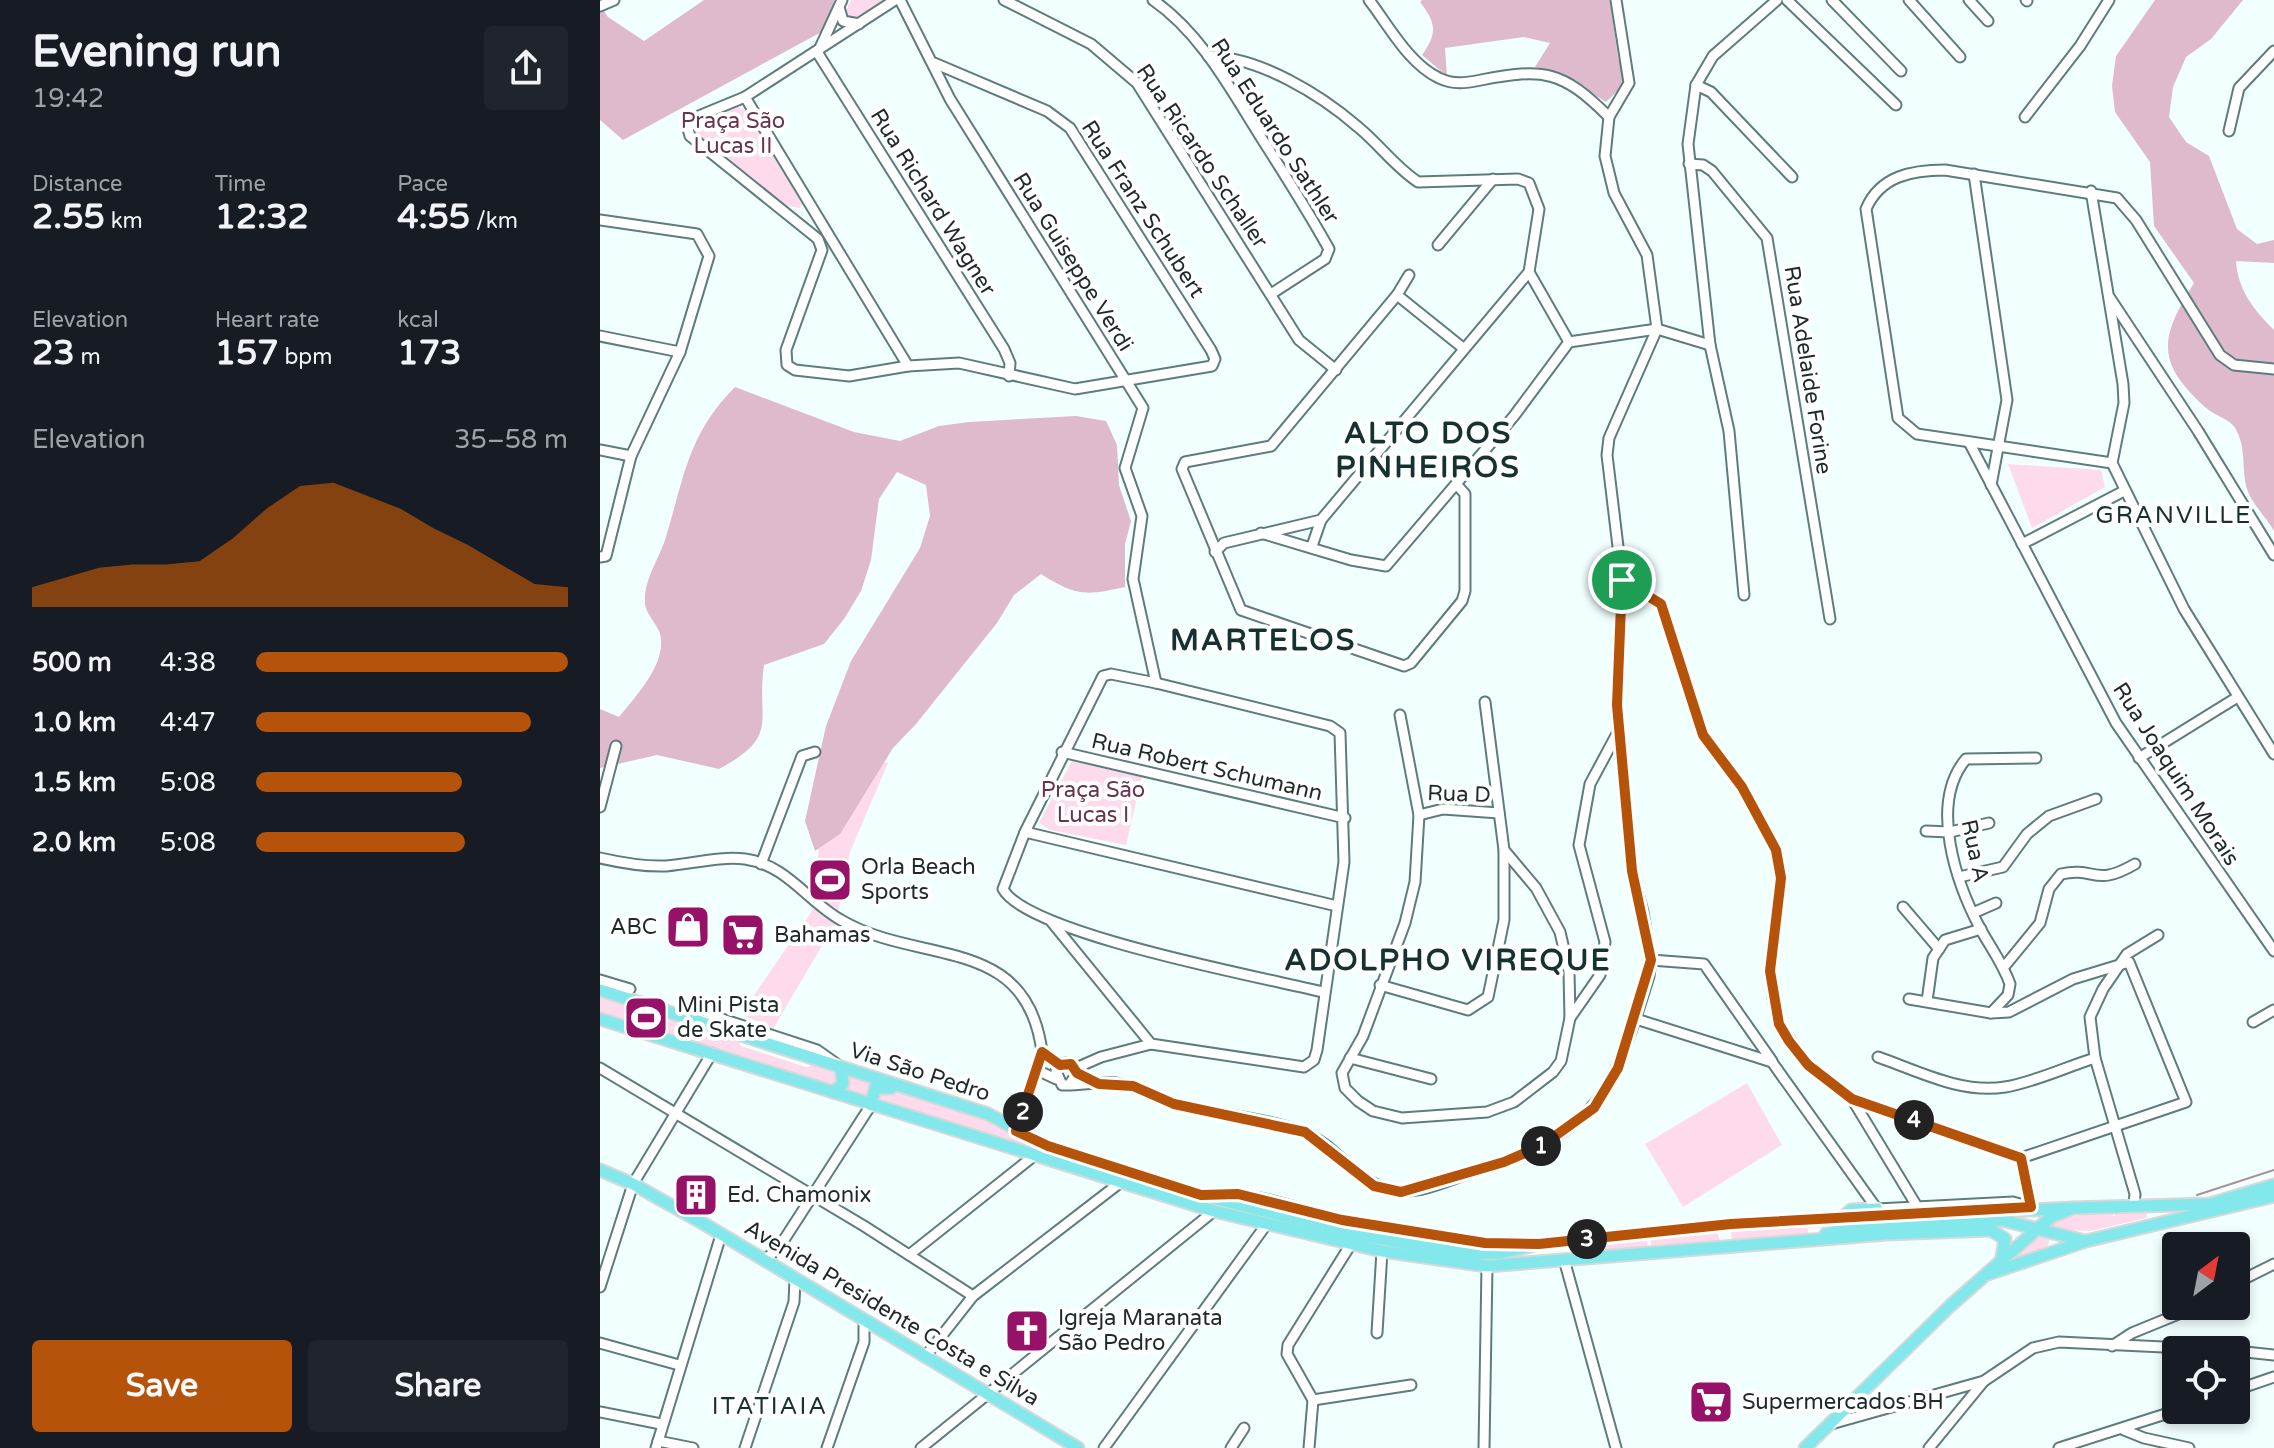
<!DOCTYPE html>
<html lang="en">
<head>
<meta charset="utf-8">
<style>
  body { margin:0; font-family:"Varela Round",sans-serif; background:#20242c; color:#f1f3f6; height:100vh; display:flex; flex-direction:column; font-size:30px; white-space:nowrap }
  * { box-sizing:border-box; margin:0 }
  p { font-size:26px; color:#9ea1a6 }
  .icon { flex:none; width:44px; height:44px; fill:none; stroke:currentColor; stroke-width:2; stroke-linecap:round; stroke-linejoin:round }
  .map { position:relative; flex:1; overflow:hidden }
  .sheet { display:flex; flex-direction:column; background:#171b24; width:600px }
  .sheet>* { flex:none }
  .needle { width:52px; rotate:32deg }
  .controls { position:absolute; left:1562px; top:1232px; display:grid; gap:16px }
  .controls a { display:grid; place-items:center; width:88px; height:88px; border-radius:8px; background:#171b24; box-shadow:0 4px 12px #0003; font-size:40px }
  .pin { position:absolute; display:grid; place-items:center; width:68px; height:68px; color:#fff; margin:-34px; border:4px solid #fff; border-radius:50%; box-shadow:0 2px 8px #0007 }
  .km { position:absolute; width:40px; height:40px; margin:-20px; border-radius:50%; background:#222; color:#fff; font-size:22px; line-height:40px; text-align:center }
  .round { display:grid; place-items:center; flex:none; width:84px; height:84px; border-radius:8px; background:#20242c }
  .head { display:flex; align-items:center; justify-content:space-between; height:136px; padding:0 32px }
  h1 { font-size:44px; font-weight:700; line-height:60px }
  .stats { display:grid; grid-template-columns:repeat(3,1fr); gap:12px; height:136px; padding:8px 32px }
  .stats div { display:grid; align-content:center }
  .stats b { font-size:34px; font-weight:700 }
  .stats small { font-size:22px; font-weight:400 }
  .stats p { font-size:22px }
  .chart { height:224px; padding:16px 32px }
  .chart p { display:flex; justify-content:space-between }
  .chart svg { width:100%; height:144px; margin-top:8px; fill:#b45309; opacity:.7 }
  .button { display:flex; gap:16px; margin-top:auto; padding:16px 32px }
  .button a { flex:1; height:92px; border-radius:8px; background:#b45309; color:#fff; font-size:32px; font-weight:700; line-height:92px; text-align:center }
  .button a+a { background:#20242c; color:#f1f3f6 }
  ul { padding:0 32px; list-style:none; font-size:26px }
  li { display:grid; grid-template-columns:128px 96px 1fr; align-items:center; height:60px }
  li i { height:20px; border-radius:10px; background:#b45309 }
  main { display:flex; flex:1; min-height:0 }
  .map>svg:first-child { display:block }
</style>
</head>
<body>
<main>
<section class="sheet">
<div class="head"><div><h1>Evening run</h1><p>19:42</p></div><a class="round"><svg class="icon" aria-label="share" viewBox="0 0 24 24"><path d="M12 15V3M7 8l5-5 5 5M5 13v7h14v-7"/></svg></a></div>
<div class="stats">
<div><p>Distance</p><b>2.55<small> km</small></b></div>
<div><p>Time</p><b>12:32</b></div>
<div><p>Pace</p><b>4:55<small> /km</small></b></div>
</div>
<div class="stats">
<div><p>Elevation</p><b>23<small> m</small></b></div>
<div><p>Heart rate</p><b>157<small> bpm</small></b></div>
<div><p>kcal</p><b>173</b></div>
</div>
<div class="chart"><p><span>Elevation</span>35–58 m</p>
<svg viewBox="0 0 160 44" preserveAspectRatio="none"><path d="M0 44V38L10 35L20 32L30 31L40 31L50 30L60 23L70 14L80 7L90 6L100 10L110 14L120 20L130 25L140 31L150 37L160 38V44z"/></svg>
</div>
<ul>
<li><b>500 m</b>4:38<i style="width:100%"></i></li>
<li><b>1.0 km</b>4:47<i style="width:88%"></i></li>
<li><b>1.5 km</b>5:08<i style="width:66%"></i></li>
<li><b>2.0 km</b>5:08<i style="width:67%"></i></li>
</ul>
<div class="button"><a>Save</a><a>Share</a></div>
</section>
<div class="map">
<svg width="1674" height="1448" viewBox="0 0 1674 1448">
  <rect width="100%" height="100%" fill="#f2ffff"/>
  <g fill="#fedbec">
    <path d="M251 0H284L253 19 245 13Z"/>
    <path d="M138 107 145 110 197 194 202 204 200 208 187 206 96 134 98 123Z"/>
    <path d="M1408 464 1501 470 1505 487 1432 528Z"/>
    <path d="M260 752 288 763 250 852 236 922 173 1029 141 1014 214 908 219 842Z"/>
    <path d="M472 761 542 777 526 845 450 830 439 823Z"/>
    <path d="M0 997 138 1039 141 1046 206 1067 217 1064 237 1071 238 1079 233 1083H224L0 1012Z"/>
    <path d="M251 1075 270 1080 265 1097 246 1091Z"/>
    <path d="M1147 1083 1182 1145 1083 1207 1045 1144Z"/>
    <path d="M285 1088 382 1117 424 1142V1145L282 1101 276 1096Z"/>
    <path d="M1548 1210 1546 1218 1491 1231 1456 1230 1451 1224 1457 1217 1511 1213 1514 1217 1516 1213Z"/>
    <path d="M1207 1225 1209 1237 1132 1243 1131 1230Z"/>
    <path d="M1117 1232 1120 1241 1063 1245 1052 1251 1050 1237Z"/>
    <path d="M1438 1235 1449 1239 1448 1248 1412 1258Z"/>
    <path d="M1047 1238 1048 1252 974 1256 970 1252 974 1248Z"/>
  </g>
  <g fill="#dfbacc">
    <path d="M104 0H234L227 29 23 140 0 120V5L8 17 44 41Z"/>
    <path d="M822 0H1010L1018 57 1026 83 1006 102 966 77 935 67 950 43 924 37 845 48 847 76 822 55C838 33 836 23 820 2Z"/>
    <path d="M1555 0H1643L1611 39 1586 57 1573 87 1569 117 1586 142 1609 156 1637 229 1657 244 1674 240V263L1636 261C1638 290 1653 309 1674 330V531C1667 518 1651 503 1647 489 1641 469 1647 447 1635 428 1630 419 1613 415 1605 407 1555 361 1560 338 1594 283L1554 226 1550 162 1515 112 1512 86 1516 56Z"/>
    <path d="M135 387 254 432 300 441 339 426 369 422 476 416 506 421 517 445 519 485 531 521 525 544V587C485 596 476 596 441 574L414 595 397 623 316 724 293 748 240 834 215 851 205 821 226 726 251 661 320 548 330 516 326 485 297 472 279 499 271 560 261 591 244 619 224 644 164 665C156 723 181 735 119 769L57 755 0 768V709L19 717C36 696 70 660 59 631 55 622 46 613 45 604 43 581 58 561 65 540 84 479 87 435 135 387Z"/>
  </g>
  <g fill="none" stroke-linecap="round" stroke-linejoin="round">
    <path stroke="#a6909c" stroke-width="2" d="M1597 1195 1674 1170"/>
    <g stroke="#5f7c7d" stroke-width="13">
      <g id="minor">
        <path d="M295 0 145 97 94 118 88 129 90 136 218 239 222 250 186 350 187 365 195 370 249 376 308 366 359 363 475 389 612 366 615 359 611 350 470 128 447 111 334 63"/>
        <path d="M300 0 350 99 543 408 525 468 542 516 533 579 556 683"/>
        <path d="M404 0 491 44 537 83 699 340 736 370"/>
        <path d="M553 0C605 36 635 98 669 150 690 183 710 215 729 249L725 259 671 294"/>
        <path d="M769 0C789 26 809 64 839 78 853 85 866 83 881 80 944 68 962 70 1009 117"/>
        <path d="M1187 0 1296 105"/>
        <path d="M1232 0 1301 71"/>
        <path d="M1309 0 1360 57"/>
        <path d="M1369 0 1388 21"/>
        <path d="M1426 0 1427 1"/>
        <path d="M0 6 14 0"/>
        <path d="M239 7 243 21 259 24"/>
        <path d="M219 50 242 0"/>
        <path d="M217 52 404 349 410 363 409 376"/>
        <path d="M608 56C659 57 720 94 758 127 779 144 795 167 818 182L918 179 929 183 939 209 929 272 969 342"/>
        <path d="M1096 85 1111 92 1192 177"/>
        <path d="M145 97 308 366"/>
        <path d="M1425 117 1480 46 1509 0"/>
        <path d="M1629 131 1639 88 1674 51"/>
        <path d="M1089 164 1103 165 1112 171 1167 238 1230 619"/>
        <path d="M1374 174 1407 400 1391 485"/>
        <path d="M1491 191 1523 384 1524 403 1512 463 1584 609 1674 754"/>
        <path d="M0 220 97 234 109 256 80 352 31 456 6 556 0 557"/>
        <path d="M838 245 893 179"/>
        <path d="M809 275 797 295 671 446 585 462 582 469 641 610 804 666 811 663 862 601 865 591V494L857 485"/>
        <path d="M797 295 863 348"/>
        <path d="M1510 298 1598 431 1674 555"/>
        <path d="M0 336 80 352"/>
        <path d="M1370 444 1516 723 1674 951"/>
        <path d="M0 450 31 456"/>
        <path d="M1512 463 1317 434 1298 418 1266 209C1280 176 1312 170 1345 170L1517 198 1536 220 1620 355 1634 365 1674 369"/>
        <path d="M661 533 751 560 786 566 914 416 969 342 1057 329 1110 345"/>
        <path d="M1422 544 1524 491"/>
        <path d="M712 546 721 520"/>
        <path d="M615 552 624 543 721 520 929 272"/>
        <path d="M1022 580 1061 604 1103 735 1142 787 1176 850 1181 878 1170 971 1173 997 1179 1024 1208 1065 1252 1099 1421 1158 1586 1102 1529 962 1473 979 1409 1012 1391 1013 1309 999"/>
        <path d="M1144 595 1129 431 1110 345 1088 144 1096 85 1113 56 1177 0"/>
        <path d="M885 702 904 850 936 888 960 932 969 971 970 1018"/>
        <path d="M800 715 819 815 815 882 805 923 763 1036 742 1073 745 1088 758 1101 773 1111 802 1118 887 1112 914 1102 953 1072 961 1061 970 1018 1000 975 1005 942 979 845 990 784 1019 730"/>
        <path d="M462 752 745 818"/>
        <path d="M1539 758 1636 698"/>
        <path d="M0 807 16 746"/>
        <path d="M819 815 843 809 899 813"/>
        <path d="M1326 831 1350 832 1389 823"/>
        <path d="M425 832 737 906"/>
        <path d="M0 858C22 863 43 867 66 866 92 864 119 856 145 859 187 865 207 901 241 920 319 966 427 933 442 1052L460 1065"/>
        <path d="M161 864 202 756 215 752"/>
        <path d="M1359 877 1403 867 1427 834 1449 816 1496 799"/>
        <path d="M1303 907 1339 949"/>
        <path d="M1373 913 1396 903"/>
        <path d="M450 920 551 1044 704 1067 714 1060 717 1050 744 862 740 733 730 726 556 683 511 674 503 676 425 832 403 889C427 934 666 978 723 992"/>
        <path d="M1051 960 1104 964 1172 1061"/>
        <path d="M1404 967 1440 923 1449 889 1461 874C1496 866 1494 888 1535 864"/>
        <path d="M0 980 30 989"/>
        <path d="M780 985 868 1010 888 997 904 920V851"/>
        <path d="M1327 1001 1333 958 1345 940 1381 929"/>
        <path d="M1391 1013 1408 995 1410 984C1403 964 1391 948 1381 930 1357 885 1328 804 1366 759L1436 758"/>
        <path d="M1036 1019 1172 1062 1277 1209 1413 1202 1431 1207"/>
        <path d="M103 1021 113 1016 217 1050 241 1067"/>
        <path d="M1653 1022 1674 1010"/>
        <path d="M1278 1057C1318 1071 1361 1094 1405 1087 1435 1082 1466 1067 1495 1058"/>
        <path d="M750 1058 831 1079"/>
        <path d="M0 1068 264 1226 373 1296"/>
        <path d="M476 1068 501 1057 551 1044"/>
        <path d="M469 1085 477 1073 466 1063 456 1071 462 1085C480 1086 498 1081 516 1083 539 1086 556 1100 579 1105 618 1115 667 1118 703 1132 740 1146 757 1188 800 1191 824 1193 853 1178 876 1171 999 1132 1013 1093 1049 976L1051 960 1043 912 1032 871 1017 705 1022 580 1007 455 1009 438 1057 329 1047 255 1014 193 1005 156 1009 117 1029 83 1016 0"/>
        <path d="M1252 1099 1318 1208"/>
        <path d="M416 1131 437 1070 456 1079"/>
        <path d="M1421 1158 1431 1207"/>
        <path d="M608 1194C651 1189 698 1210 739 1219 801 1233 865 1244 928 1244"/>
        <path d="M1534 1204 1535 1194 1495 1058 1490 1017 1503 989 1527 954 1558 935"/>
        <path d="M309 1255 435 1155"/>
        <path d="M165 1260 180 1246 271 1105"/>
        <path d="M965 1263 1016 1448"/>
        <path d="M1636 1283 1674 1264"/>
        <path d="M0 1287 33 1184 112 1053"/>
        <path d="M777 1333 782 1251"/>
        <path d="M0 1343 79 1365"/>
        <path d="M1512 1346 1532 1333 1598 1306"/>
        <path d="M1636 1351 1674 1355"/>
        <path d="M325 1357 373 1296 521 1182"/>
        <path d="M1636 1390 1674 1377"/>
        <path d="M713 1400 811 1385"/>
        <path d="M0 1412 61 1424"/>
        <path d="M1231 1424 1384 1381 1433 1348 1459 1342 1626 1350"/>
        <path d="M1524 1430 1544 1438 1589 1448"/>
        <path d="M58 1441 93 1448"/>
        <path d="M56 1448 121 1235"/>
        <path d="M145 1448 194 1302 195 1279"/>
        <path d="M227 1448 264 1342V1321"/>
        <path d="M321 1448 614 1211"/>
        <path d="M504 1448 666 1225"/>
        <path d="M631 1448 644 1428"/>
        <path d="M709 1448 713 1400 687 1354 688 1345 751 1244"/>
        <path d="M884 1448 887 1266"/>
        <path d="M1329 1448 1384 1381"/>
        <path d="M1459 1448 1578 1410"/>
      </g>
    </g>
    <g stroke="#d6d9d9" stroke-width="15">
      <g id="major">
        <path d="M0 990 388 1114 448 1146 586 1191 754 1234 867 1254 901 1253 939 1244 1131 1224 1473 1208"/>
        <path d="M0 1019 614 1211 782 1251 887 1266 1286 1234 1391 1230 1405 1239 1402 1257"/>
        <path d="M233 1092 243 1084 241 1067"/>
        <path d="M271 1105 275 1088H291"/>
        <path d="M0 1170 33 1184 106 1225 478 1448"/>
        <path d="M1241 1219 1251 1210 1277 1209"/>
        <path d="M1226 1234 1243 1229 1402 1220 1481 1240"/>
        <path d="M1388 1274 1486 1241 1674 1196"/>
        <path d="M1205 1448 1350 1306 1451 1217 1473 1208 1610 1204 1674 1185"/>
      </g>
    </g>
    <use href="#minor" stroke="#fff" stroke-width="9"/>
    <use href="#major" stroke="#83e8eb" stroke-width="11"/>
  </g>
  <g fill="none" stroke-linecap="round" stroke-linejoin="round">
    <g stroke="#fff" stroke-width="16">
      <path id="route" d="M1022 580 1061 604 1103 735 1142 787 1176 850 1181 878 1170 971 1179 1024 1189 1041 1208 1065 1252 1099 1421 1158 1431 1207 1131 1224 939 1244 885 1243 742 1220 638 1194 601 1195 448 1146 416 1131 442 1052 460 1065 471 1064 477 1073 499 1084 533 1086 574 1104 705 1132 774 1186 801 1192 904 1162 941 1146 994 1108 1018 1068 1051 960 1032 871 1017 705Z"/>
    </g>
    <use href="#route" stroke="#b45309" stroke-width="10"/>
  </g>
  <defs>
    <g id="stadium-square" transform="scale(2.3)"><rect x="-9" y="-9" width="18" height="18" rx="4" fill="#961168" stroke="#fff"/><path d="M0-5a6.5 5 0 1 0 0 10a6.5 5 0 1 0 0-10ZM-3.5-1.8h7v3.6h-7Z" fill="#fff"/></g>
    <g id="shop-square" transform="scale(2.3)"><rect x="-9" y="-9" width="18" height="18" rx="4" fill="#961168" stroke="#fff"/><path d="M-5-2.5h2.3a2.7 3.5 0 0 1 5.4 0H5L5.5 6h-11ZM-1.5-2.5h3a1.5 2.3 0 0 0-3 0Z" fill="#fff"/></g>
    <g id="supermarket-square" transform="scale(2.3)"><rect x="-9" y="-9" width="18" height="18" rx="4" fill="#961168" stroke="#fff"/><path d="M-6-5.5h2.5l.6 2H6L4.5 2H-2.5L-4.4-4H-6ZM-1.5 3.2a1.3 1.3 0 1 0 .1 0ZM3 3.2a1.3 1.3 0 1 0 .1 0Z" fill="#fff"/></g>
    <g id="building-square" transform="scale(2.3)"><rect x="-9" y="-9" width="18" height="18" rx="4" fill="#961168" stroke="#fff"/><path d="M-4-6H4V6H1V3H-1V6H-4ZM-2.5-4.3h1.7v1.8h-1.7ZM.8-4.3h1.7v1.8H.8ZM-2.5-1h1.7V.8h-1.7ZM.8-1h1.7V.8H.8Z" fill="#fff"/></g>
    <g id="church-square" transform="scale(2.3)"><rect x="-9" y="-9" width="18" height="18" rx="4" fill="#961168" stroke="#fff"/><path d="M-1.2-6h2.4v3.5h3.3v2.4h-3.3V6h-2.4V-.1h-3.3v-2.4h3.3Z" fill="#fff"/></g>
  </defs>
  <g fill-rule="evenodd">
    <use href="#stadium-square" x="230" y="880"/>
    <use href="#shop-square" x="88" y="927"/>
    <use href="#supermarket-square" x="143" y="935"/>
    <use href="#stadium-square" x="46" y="1018"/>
    <use href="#building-square" x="96" y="1195"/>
    <use href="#church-square" x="427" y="1331"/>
    <use href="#supermarket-square" x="1111" y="1402"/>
  </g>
  <g text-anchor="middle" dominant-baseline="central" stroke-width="8" stroke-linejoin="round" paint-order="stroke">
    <g font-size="22" fill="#66344f" stroke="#fff">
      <text x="133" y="121">Praça São<tspan x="133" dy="25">Lucas II</tspan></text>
      <text x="493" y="790">Praça São<tspan x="493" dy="25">Lucas I</tspan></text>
    </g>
    <g font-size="22" fill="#1e2a2a" stroke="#fff">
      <text transform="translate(675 131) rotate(57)">Rua Eduardo Sathler</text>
      <text transform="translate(602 156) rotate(56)">Rua Ricardo Schaller</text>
      <text transform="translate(333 202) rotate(58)">Rua Richard Wagner</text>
      <text transform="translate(543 209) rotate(57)">Rua Franz Schubert</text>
      <text transform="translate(473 262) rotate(58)">Rua Guiseppe Verdi</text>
      <text transform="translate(1208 370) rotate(81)">Rua Adelaide Forine</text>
      <text transform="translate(607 767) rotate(13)">Rua Robert Schumann</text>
      <text transform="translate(1576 774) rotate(57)">Rua Joaquim Morais</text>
      <text transform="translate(859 794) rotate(2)">Rua D</text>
      <text transform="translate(1375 851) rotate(78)">Rua A</text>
      <text transform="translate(320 1072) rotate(18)">Via São Pedro</text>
      <text transform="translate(292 1313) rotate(31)">Avenida Presidente Costa e Silva</text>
    </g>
    <g font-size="22" fill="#1e2a2a" stroke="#fff" text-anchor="start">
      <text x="261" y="867">Orla Beach<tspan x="261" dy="25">Sports</tspan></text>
      <text x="57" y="927" text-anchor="end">ABC</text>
      <text x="174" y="935">Bahamas</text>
      <text x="77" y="1005">Mini Pista<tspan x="77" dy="25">de Skate</tspan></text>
      <text x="127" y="1195">Ed. Chamonix</text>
      <text x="458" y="1318">Igreja Maranata<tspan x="458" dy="25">São Pedro</tspan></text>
      <text x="1142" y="1402">Supermercados BH</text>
    </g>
    <g font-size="24" letter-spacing="2" fill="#163132" stroke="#fff">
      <text x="1574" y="515">GRANVILLE</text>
      <text x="170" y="1406">ITATIAIA</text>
    </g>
    <g font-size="30" font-weight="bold" letter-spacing="2" fill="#163132" stroke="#fff">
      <text x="828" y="433">ALTO DOS<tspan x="828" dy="34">PINHEIROS</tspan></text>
      <text x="663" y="640">MARTELOS</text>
      <text x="848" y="960">ADOLPHO VIREQUE</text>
    </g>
  </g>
</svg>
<div class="controls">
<a><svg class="needle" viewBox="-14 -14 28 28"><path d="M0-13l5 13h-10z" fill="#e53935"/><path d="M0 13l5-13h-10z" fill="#9ea1a6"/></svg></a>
<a><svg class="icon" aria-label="locate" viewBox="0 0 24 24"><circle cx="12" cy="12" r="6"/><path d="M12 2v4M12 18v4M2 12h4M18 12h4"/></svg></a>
</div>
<div class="pin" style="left:1022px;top:580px;background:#1e9e55"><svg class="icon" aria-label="arrive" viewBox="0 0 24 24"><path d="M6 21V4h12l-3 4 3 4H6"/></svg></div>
<b class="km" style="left:941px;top:1146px">1</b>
<b class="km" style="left:423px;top:1112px">2</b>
<b class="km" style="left:987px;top:1239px">3</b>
<b class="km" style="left:1314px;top:1120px">4</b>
</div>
</main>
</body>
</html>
